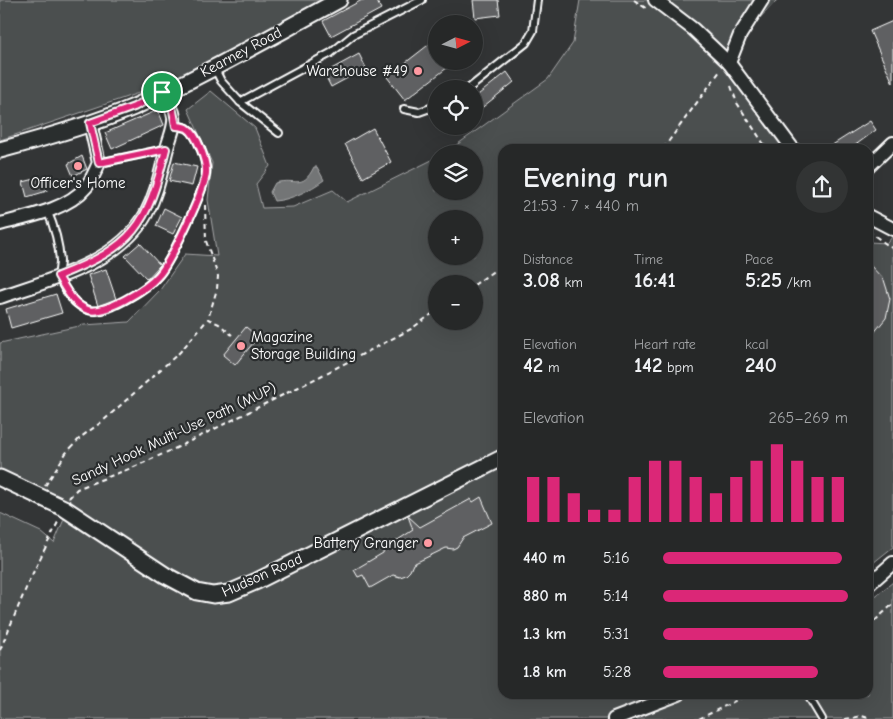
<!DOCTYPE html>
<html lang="en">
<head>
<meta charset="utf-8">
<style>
  body { margin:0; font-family:"Comic Neue",sans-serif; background:#323434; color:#f1f3f6; height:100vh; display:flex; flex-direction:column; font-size:19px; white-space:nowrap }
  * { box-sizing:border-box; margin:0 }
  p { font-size:16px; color:#a4a6a8 }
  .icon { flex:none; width:28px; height:28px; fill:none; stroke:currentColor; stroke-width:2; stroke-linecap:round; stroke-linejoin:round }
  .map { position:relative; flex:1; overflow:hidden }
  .sheet { position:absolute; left:498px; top:144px; width:375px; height:555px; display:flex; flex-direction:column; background:#262828; border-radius:15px; box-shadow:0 5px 20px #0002,0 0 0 1px #424445 }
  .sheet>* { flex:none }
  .needle { width:32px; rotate:84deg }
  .controls { position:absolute; left:428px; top:15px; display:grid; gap:10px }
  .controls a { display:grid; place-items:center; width:55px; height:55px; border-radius:50%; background:#262828; box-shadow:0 5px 20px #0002,0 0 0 1px #424445; font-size:25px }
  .pin { position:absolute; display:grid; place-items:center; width:42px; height:42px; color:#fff; margin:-21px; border:2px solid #fff; border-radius:50%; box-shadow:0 1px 5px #0007 }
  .round { display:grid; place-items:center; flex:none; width:52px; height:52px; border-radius:26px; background:#323434 }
  .overview { display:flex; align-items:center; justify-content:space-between; height:85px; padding:0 25px }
  h1 { font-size:28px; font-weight:700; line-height:38px }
  .stats { display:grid; grid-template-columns:repeat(3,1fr); gap:8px; height:85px; padding:5px 25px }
  .stats div { display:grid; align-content:center }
  .stats b { font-size:21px; font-weight:700 }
  .stats small { font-size:14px; font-weight:400 }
  .stats p { font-size:14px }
  .chart { height:140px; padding:10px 25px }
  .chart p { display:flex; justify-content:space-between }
  .chart svg { width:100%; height:90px; margin-top:5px; stroke:#db2777; stroke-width:6 }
  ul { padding:0 25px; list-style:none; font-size:16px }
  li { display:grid; grid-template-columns:80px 60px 1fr; align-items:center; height:38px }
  li i { height:12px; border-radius:6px; background:#db2777 }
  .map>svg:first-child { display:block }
</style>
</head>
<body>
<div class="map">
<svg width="893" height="719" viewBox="0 0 893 719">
  <rect width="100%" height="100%" fill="#333536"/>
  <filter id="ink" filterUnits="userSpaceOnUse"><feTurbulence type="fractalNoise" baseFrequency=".02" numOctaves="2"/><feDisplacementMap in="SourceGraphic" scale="10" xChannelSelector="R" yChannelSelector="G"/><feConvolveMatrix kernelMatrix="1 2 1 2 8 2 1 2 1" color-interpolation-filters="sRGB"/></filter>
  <g filter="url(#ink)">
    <g fill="#4c4f50" stroke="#a6a7a8" fill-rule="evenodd">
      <path d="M0 0H329L168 83 0 140Z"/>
      <path d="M580 0H777L727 52 794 149H502V694H868V602L893 582V719H0V513L41 532 54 543 70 505 0 471V343L84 325 129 322 160 290 185 254 217 256 208 200 212 163 188 109 211 91 255 128 270 166 256 184 262 208 293 207 333 190 347 202 436 158V191H474V154H444L548 79 573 43ZM436 219H474V256H436ZM436 284H474V321H436Z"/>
      <path d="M893 236V547L868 567V326L888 299 868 268V242L887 243Z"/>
    </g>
    <path fill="#737576" stroke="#abacad" d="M314 167H317L324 180C310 190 291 200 274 201L270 192 275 183C296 177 302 191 314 167Z"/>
    <g fill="#5f6162" stroke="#fff">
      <path d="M362 0H376L381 9 331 36 323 21Z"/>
      <path d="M473 0H498L500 15 475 18Z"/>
      <path d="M893 21V83L870 31Z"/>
      <path d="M436 39V61H456L405 100 387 77Z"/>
      <path d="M359 54 366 68 331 87 324 73Z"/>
      <path d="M507 72 514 82 474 114V98Z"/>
      <path d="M158 110 164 125 112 149 105 133Z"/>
      <path d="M870 121 876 130 850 149H826Z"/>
      <path d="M373 128 391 162 363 178 345 144Z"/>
      <path d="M82 156 87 169 73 176 68 164Z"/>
      <path d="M174 162 197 167 192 186 169 181Z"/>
      <path d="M43 177 47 191 27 197 23 182Z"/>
      <path d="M164 208 182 217 173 234 156 226Z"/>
      <path d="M140 243 160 265 147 279 125 256Z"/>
      <path d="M868 263 884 280 890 299 886 318 868 340Z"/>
      <path d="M106 269 116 299 98 306 88 275Z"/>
      <path d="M56 294 62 313 11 328 6 309Z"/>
      <path d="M246 327 258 337 235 365 223 355Z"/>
      <path d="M481 497 492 523 463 538 457 547 453 549 446 548 413 564 410 571 406 575 400 577 393 575 370 588 363 575 358 577 354 570 383 553 384 549 413 530 408 516 420 527 471 499 473 502Z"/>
    </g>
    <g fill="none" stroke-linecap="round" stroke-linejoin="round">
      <g stroke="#fff" stroke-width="10">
        <g id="service">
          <path d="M214 67 221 81 240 102 331 53 353 35 422 0"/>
          <path d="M468 89 526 43 533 31 537 0"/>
          <path d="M240 102 279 133"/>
          <path d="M404 109 419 112 436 106"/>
          <path d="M99 163 166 149"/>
          <path d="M47 210C54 226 59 243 60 261 60 266 58 272 59 276 61 284 69 296 75 302 81 307 88 311 96 311 111 311 148 288 158 276 170 263 205 189 206 173 207 162 197 134 187 128 184 127 179 126 176 126"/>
          <path d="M807 694 822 719"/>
        </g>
      </g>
      <g stroke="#fff" stroke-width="16">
        <g id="minor">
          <path d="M655 0 693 29 729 63 793 149"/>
          <path d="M729 63 740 35 762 0"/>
          <path d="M868 167 893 143"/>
          <path d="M868 216 893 229"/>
          <path d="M0 224C27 217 67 210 86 187 92 180 95 171 99 163L90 123"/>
          <path d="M0 297C50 280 119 263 146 214 156 195 160 176 165 156 172 125 183 122 162 92"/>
          <path d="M868 585 893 563"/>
          <path d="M614 719 679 694"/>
        </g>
      </g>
      <g stroke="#fff" stroke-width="19">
        <g id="tertiary">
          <path d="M0 150C45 138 91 125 134 107 203 76 272 36 339 0"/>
          <path d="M0 478 64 508 165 575 197 592 213 595 229 593 257 581 502 458"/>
        </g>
      </g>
      <g stroke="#fff" stroke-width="2" stroke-dasharray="5 4" stroke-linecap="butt">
        <path d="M634 0 647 9"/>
        <path d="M731 86 737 103 767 149"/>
        <path d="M663 149 720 71"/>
        <path d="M205 205 206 241 218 276 217 289 208 319"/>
        <path d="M868 231 893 249"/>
        <path d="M474 285 502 265"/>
        <path d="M45 486 66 453 81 437 103 421 180 352 208 319 219 324 232 335"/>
        <path d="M69 498 77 489 87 485 134 467 174 449 309 382 411 329 436 311"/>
        <path d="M868 627 893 604"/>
        <path d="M0 650 30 579 59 520"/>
        <path d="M699 719 749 694"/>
        <path d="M845 719 862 716 871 719"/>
      </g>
      <use href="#service" stroke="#2a2d2e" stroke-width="6"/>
      <use href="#minor" stroke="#2a2d2e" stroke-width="12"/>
      <use href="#tertiary" stroke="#2a2d2e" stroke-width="15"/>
    </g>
  </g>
  <g fill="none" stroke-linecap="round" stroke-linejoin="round" filter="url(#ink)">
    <g stroke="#fff" stroke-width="10">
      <path id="route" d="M162 92 172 106 176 126C179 126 184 127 187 128 197 134 207 162 206 173 205 189 170 264 158 276 147 289 104 315 88 310 73 305 66 289 58 276 134 246 147 227 166 149L99 163 90 123 134 107Z"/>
    </g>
    <use href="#route" stroke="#db2777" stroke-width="6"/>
  </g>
  <g fill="#ff9aa2" stroke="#2a2d2e" stroke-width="2">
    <circle cx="418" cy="71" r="5"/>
    <circle cx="78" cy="166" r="5"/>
    <circle cx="241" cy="346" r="5"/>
    <circle cx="428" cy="543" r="5"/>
  </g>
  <g text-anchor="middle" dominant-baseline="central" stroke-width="4.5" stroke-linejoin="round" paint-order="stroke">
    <g font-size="15" fill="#fff" stroke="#2a2d2e">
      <text transform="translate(241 52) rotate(-28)">Kearney Road</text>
      <text transform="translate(174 434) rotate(-25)">Sandy Hook Multi-Use Path (MUP)</text>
      <text transform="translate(262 575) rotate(-24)">Hudson Road</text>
    </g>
    <g font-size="15" fill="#fff" stroke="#2a2d2e" text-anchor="end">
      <text x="408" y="71">Warehouse #49</text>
      <text x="78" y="183" text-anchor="middle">Officer's Home</text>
      <text x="251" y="337" text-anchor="start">Magazine<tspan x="251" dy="17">Storage Building</tspan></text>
      <text x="418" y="543">Battery Granger</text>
    </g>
  </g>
</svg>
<div class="controls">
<a><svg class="needle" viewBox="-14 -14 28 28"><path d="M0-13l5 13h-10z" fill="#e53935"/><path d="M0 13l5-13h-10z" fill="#a4a6a8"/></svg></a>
<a><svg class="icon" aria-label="locate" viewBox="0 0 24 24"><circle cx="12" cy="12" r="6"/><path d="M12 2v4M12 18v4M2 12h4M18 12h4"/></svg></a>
<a><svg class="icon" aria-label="layers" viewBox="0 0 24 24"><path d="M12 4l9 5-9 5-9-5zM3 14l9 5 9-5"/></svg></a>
<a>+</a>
<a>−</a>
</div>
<div class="pin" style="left:162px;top:92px;background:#1e9e55"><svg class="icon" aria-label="arrive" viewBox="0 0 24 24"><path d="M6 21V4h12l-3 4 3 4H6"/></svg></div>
<section class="sheet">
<div class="overview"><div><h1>Evening run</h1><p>21:53 · 7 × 440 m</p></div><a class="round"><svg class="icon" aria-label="share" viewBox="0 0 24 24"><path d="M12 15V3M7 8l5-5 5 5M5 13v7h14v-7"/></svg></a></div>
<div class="stats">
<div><p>Distance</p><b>3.08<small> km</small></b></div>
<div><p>Time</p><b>16:41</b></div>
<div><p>Pace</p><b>5:25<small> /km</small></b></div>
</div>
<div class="stats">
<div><p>Elevation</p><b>42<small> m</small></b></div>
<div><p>Heart rate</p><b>142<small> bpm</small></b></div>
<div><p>kcal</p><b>240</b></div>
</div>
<div class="chart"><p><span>Elevation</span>265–269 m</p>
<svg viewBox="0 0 160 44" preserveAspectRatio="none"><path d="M5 44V22M15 44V22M25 44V30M35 44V38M45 44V38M55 44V22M65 44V14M75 44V14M85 44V22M95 44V30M105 44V22M115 44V14M125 44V6M135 44V14M145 44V22M155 44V22"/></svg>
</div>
<ul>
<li><b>440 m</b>5:16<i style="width:97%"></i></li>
<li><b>880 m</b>5:14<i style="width:100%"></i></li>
<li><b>1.3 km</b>5:31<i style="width:81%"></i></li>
<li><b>1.8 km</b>5:28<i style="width:84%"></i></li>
</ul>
</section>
</div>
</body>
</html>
